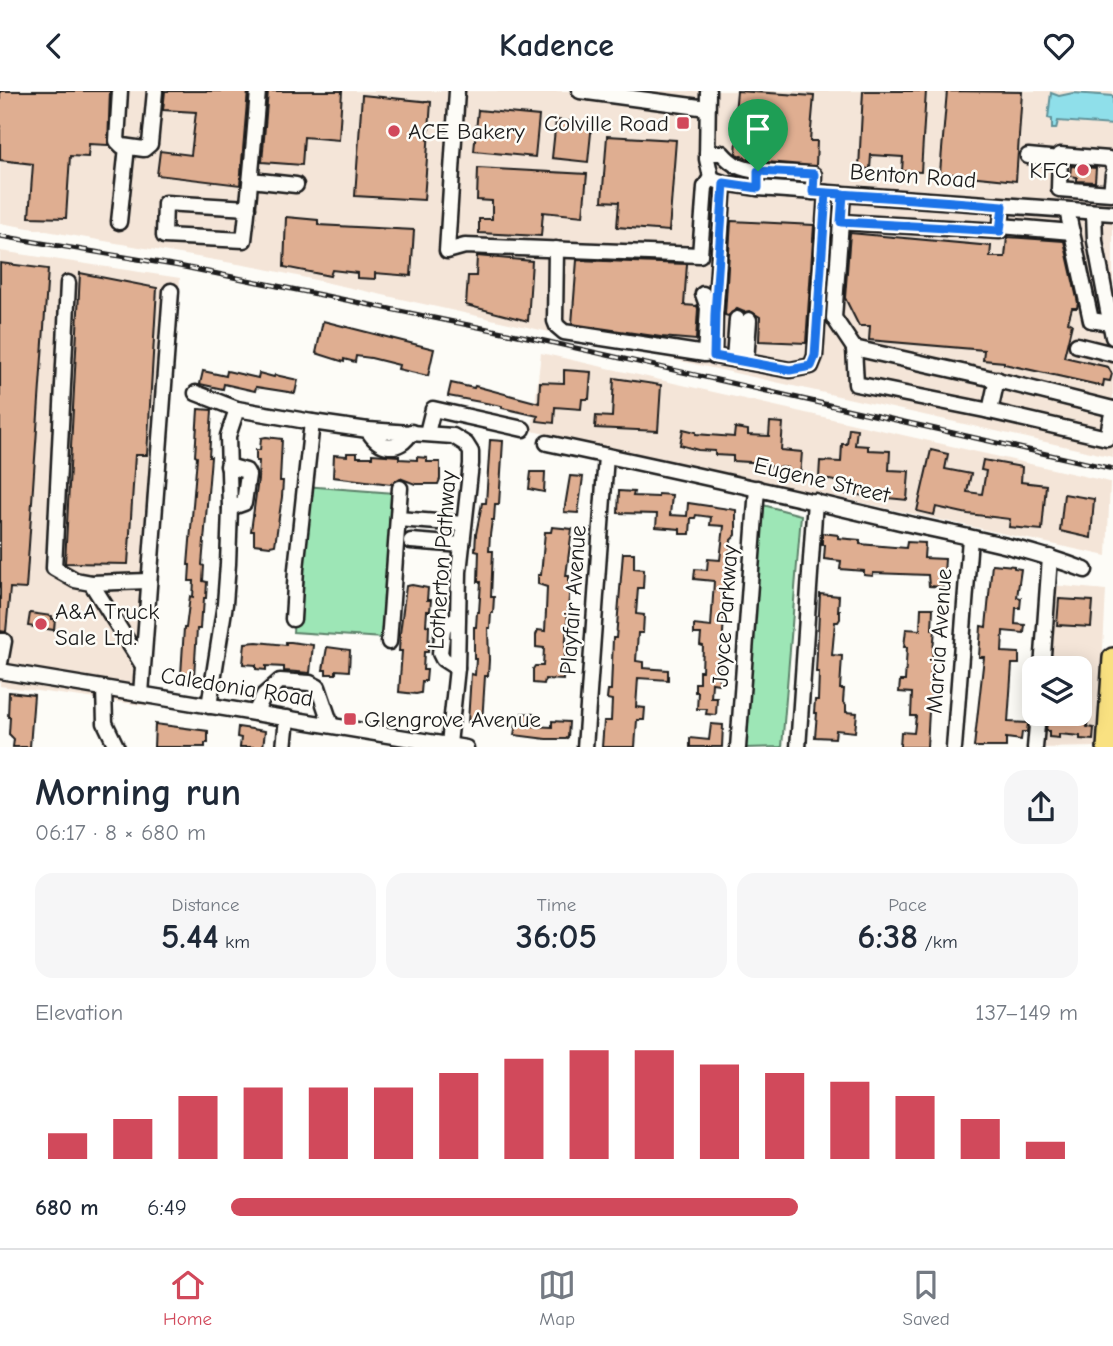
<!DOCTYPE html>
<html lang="en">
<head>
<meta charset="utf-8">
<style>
  body { margin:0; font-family:"Comic Neue",sans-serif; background:#f6f6f7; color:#1f2937; height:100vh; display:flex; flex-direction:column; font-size:26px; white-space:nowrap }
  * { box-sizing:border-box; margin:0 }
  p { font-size:23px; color:#747a83 }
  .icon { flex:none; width:38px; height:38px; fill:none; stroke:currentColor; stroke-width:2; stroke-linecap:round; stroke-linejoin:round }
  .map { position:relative; height:656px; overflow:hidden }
  .panel { display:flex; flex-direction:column; background:#fff; flex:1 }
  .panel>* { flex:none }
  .buttons { position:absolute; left:1022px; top:565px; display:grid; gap:14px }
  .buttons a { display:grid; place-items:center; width:70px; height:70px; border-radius:14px; background:#fff; box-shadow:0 4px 18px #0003; font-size:35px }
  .pin { position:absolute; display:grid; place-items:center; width:60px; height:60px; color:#fff; margin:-72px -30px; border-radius:50% 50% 50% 0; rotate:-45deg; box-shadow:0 0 7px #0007 }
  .pin .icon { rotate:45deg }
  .round { display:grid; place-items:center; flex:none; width:74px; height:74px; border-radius:21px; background:#f6f6f7 }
  .head { display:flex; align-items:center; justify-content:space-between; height:119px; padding:0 35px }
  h1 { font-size:38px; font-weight:600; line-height:52px }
  .figures { display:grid; grid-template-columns:repeat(3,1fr); gap:10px; height:119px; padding:7px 35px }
  .figures div { display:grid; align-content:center; border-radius:18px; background:#f6f6f7; text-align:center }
  .figures b { font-size:35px; font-weight:600 }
  .figures small { font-size:19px; font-weight:400 }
  .figures p { font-size:19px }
  .chart { height:196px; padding:14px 35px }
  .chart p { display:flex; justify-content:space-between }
  .chart svg { width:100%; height:126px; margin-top:7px; stroke:#d1495b; stroke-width:6 }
  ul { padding:0 35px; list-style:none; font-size:23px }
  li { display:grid; grid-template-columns:112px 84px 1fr; align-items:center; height:52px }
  li i { height:18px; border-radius:9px; background:#d1495b }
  header { display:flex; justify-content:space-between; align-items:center; height:91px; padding:0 35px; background:#fff; font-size:32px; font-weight:600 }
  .menu { display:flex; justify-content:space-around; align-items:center; height:98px; border-top:2px solid #e0e1e3; background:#fff; font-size:19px; color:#747a83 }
  .menu a { display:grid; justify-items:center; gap:4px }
  .menu .active { color:#d1495b }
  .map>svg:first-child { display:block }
</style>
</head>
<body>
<header><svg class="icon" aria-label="back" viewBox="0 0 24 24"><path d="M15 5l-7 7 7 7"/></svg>Kadence<svg class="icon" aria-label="heart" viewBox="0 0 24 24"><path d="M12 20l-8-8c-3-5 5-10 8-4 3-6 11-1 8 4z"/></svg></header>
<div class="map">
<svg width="1113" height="657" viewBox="0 0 1113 657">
  <rect width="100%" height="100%" fill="#fdfcf7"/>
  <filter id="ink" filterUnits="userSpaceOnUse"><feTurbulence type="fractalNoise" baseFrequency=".0143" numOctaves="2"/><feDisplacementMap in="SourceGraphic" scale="14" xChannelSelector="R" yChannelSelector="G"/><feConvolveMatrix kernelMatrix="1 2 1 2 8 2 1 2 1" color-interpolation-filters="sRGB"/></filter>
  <g filter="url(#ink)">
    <g fill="#f4e5d8">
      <path d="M0 0H1113V366L261 177 0 132Z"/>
      <path d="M0 160 180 187 149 615 0 595Z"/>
      <path d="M541 262 1110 391 1107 465 532 340Z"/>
      <path d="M1052 494 1106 499 1098 656 1038 657 1040 623H1080V578L1044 577Z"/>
    </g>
    <g fill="#9de6b6" stroke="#5c8169" stroke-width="2">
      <path d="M304 395 394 402 383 547 293 541Z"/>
      <path d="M763 414 801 424 782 656 745 657Z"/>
    </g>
    <path fill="#8fdfea" stroke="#619198" stroke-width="2" d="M1051 2 1059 5 1073 2 1113 5V34L1058 30 1056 38H1052V28L1048 27Z"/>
    <g fill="#dfae91" stroke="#1c1c1c" stroke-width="2">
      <path d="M0 0H110L108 54 89 53 88 66 70 65 66 127 29 126 33 73 0 69Z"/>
      <path d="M165 0H248L240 94 157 84 160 60 191 64 196 21 163 19Z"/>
      <path d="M268 0H342L339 49 304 46 302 74 262 71Z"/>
      <path d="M737 0 814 5 810 50H817L816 75 754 70 736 63 738 34 734 33Z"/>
      <path d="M863 0H926L921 81 902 80 903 66 871 64 870 78 859 77Z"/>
      <path d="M947 0 1022 1 1016 90 940 82Z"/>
      <path d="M362 4 431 11 424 109 355 105Z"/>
      <path d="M478 19 539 25 535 66 474 60Z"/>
      <path d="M556 29 592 32 588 71 552 67Z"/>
      <path d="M607 45 676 49 669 140 617 136 619 111 602 110Z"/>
      <path d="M1071 75 1096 77 1095 91 1077 90V86L1070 85Z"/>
      <path d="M478 77 587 83 583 125 543 121 541 145 479 142V128H492V110L477 109Z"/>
      <path d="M286 126 318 129V134L414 139 411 185 375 182V188L357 187V182L332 179 330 185 284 176Z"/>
      <path d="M731 130 814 134 806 252 759 250 760 226 750 220 744 221 737 218 728 225 725 224Z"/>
      <path d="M850 142 991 155 990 166H1005L1007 146 1064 150 1078 212 1077 217H1072L1068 231 1072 233 1064 266 1108 276 1112 283 1110 290 1104 289 1103 295 1004 273V271L983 269 984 259 869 249 870 235H859L845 207Z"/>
      <path d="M477 165 532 170 528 230 466 214 468 185H476Z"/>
      <path d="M577 169 687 173 684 214 697 215 698 218 696 249 661 246 572 233Z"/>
      <path d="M0 172 48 178 26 498 10 497 6 541 0 540Z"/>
      <path d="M80 182 157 197 147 364H135L128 473 65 472Z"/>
      <path d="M323 230 434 258 428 285 398 278 399 274 371 267 356 265 355 271 344 268V271L316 262Z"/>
      <path d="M564 279 591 281 589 308H582L581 318 555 316 554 332 537 330 538 325 502 317V315L448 305 451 292 474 297 475 295 539 312 540 291 564 292Z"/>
      <path d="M203 280 226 285 227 280 258 287 259 282 274 286 275 284 298 289 295 302 256 296 255 300 224 293 223 298 200 293Z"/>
      <path d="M614 287 661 294 658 340 595 337 596 325 612 326Z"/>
      <path d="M198 318 212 319 209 366H211L202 474 204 475 203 490 207 491 206 507H204L203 522H201L200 538H197L194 585 181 584 184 537H186L190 505 193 506 194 490H189L190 474H188L197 366 195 365Z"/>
      <path d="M770 331 783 332 781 359 802 361 800 386 786 384 787 377 767 375V372L733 370V365L715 364V360L698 359 680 354 683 338 696 341V343L734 346 735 337 748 339V344L769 345Z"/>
      <path d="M849 337 857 338 855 354 868 355V359L890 360 889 379 909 380 907 409 839 402 840 391 819 387 820 370 841 371 842 353H847Z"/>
      <path d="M266 346 282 348 280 390H283L282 406 275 454 270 455 254 453V440H251L258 388 259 370H256V359H260L261 347Z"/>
      <path d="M490 349 503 350 499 413H495L494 429H492L490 444 489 460H493L491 506H494L493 522H491L490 537H488L489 569 488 585H485L482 632 468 631 471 583 475 584 476 568H474V536H476L477 521H479L481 491H478L479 460 475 459 476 443 482 412H486Z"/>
      <path d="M931 359 948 363 945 378 971 383 967 401 982 403 986 380 981 379 983 369 1022 376 1021 391 1046 394 1042 439 1009 436 1010 428 968 423 936 416 934 424 917 420Z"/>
      <path d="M347 362H357V366H372V363L399 365V368L417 369V366L427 367V371H440V388L438 393H415L400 387 391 393 333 386 334 364 347 365Z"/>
      <path d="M531 381H545L544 401 529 398Z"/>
      <path d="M570 385 583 386 578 422 564 421Z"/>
      <path d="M619 400 634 401 633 405 658 406V403L672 404 670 424 687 425 688 412 736 419V444L731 449 729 485H727L722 556H720L719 593 712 592 711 607H717L716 624 706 623 707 618H697L698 601H695V592H699V580H702L703 555 700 554 701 543H694V534L711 536 714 490 694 488 695 478 707 479 708 468 720 469 724 435 710 434 711 426 696 424 695 427H691L690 443H680V438L656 436 657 423 618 422Z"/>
      <path d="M1064 403 1094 408 1091 447 1060 440Z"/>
      <path d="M552 436 572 438 566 485H569V506L563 589 545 588 544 593 533 592V578L535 575H543L544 557 536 556V544L538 539 545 540 546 520 547 496 538 493V484H541L545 441H551Z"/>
      <path d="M822 442 838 444V447L860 449V453L882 455 906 457 907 451 925 452 924 467 945 468 943 496 929 495 928 484 873 482V485L864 484V480L840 478 841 470 824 468 825 454H822Z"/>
      <path d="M623 462H634V477L644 478 643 497H638L636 523 644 524 643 542H638L636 570 643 571V577L668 579V589L638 587 636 616 645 617 644 629H637L635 656H602L604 630H611L612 609 607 608 608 599H611L613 547H616Z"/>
      <path d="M992 473 1014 475V477L1021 478 1017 506 1021 507 1020 517H1016L1015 533 1025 534 1024 542 1003 540 1002 561 1019 562V573H1012L1008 631 1028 632 1027 641H1022L1021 649 1006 647V656H974L984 566H979L981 535 986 536Z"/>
      <path d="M412 494 428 497 427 509H431L430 520H427L426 534 429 535 428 561H424L423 579H427L426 590H422L421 602 416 603 399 601 402 560H399L400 543 406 495Z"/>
      <path d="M820 503 839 505 838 520H840V528L838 531H835L832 564 842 565 840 598H844L843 611 846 614V621L857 622 855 641 836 639 835 647 815 646 817 622H814L815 609H818L819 581H816Z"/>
      <path d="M1059 508 1093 510 1091 536 1057 534Z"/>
      <path d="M921 517H933L932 539H935L930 590H932L931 610H933L932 620H929L927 656H900L901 641 914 642 916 625H911L912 602 899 601 900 590H905L907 556H904L906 538 920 539Z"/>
      <path d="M30 522 52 525V528H55L54 539 28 535Z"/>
      <path d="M257 551 286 554V551H291L313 554 310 582 284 580V576L266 575V579L256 578V574L243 573 245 552Z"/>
      <path d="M327 556 350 559 349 580 336 579V583H326V579H323Z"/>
      <path d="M1081 594 1090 595 1087 636 1094 637 1093 649 1080 648V645L1059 643V647L1049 646V640H1046L1048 623H1080Z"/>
      <path d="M9 601 34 604 30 656H13L14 648 9 643 10 626H8Z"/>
      <path d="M522 622 533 623 532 635 552 636V630L569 631 568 646 566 648H546L514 644 516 633H521Z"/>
      <path d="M155 633 208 640V652H205V656H154Z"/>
      <path d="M711 633 723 634 722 656H690V647L709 649Z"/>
      <path d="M238 636 265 640 263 656H240L241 647 237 646Z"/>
    </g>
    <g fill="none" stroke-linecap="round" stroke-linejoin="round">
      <g stroke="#1c1c1c" stroke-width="19">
        <g id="minor">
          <path d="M120 0 117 50 122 55 144 58 150 53 155 0"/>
          <path d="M457 0 447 160 465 155 700 164 705 96 711 86"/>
          <path d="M580 0 707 17"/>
          <path d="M708 0 707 68 711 86"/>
          <path d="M707 62H722C733 75 742 78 758 80"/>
          <path d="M1028 65 1060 68"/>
          <path d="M1113 74 1109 68 1060 64 1059 98 1111 102 1113 83"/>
          <path d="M251 89 296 94"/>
          <path d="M715 89 724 92 758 97 1113 122"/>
          <path d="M724 92 715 223 714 265 790 279 811 275 815 265 826 102"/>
          <path d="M758 97V80L814 84 813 101"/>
          <path d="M843 103 834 227 854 257 989 287 1113 318"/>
          <path d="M248 117 165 112 164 145 244 149C250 99 254 50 258 0"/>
          <path d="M1067 119 1091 229 1110 232"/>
          <path d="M1094 121 1095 150 1113 246"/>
          <path d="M119 131 127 56"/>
          <path d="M841 131 1000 140 1003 115"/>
          <path d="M1001 135 1072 141"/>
          <path d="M556 158 555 230 557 235 564 241 705 263 708 217 703 203"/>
          <path d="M68 192 54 477 75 489 91 492 142 573"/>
          <path d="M1077 254 1113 263"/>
          <path d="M854 257 856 293 985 319 1107 347 1113 318"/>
          <path d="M734 268 737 228"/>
          <path d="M746 270 749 229"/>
          <path d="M196 302 237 318 312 331 368 339 453 345 466 353 471 361V373L459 481 457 577 449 653"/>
          <path d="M990 320 997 288"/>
          <path d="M368 339C378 358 400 362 411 341"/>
          <path d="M427 342 433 318 523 338"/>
          <path d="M547 352C665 377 783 403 900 431 962 445 1025 456 1085 479"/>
          <path d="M228 375 246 380 248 384 244 412 230 417"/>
          <path d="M398 428 464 433"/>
          <path d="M411 450 462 454"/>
          <path d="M91 492 148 490"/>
          <path d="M293 528 296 478 312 331"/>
          <path d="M0 550H4L0 572"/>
          <path d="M389 551 400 397"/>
          <path d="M457 577 443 568 440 562 443 538 446 533 457 529"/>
          <path d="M1042 578 1050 466"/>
          <path d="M0 580 466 657"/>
          <path d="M104 598 105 632 117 657"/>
          <path d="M141 603 171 200"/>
          <path d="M209 615 225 513 228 473 230 417 228 345 237 318"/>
          <path d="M255 622 264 604 280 590 310 592 318 596 331 634"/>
          <path d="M284 657 287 627"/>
          <path d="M585 657 606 365"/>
          <path d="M738 657 757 397"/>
          <path d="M798 657 815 410"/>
          <path d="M954 657 970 447"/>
          <path d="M1035 657 1038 623"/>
        </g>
      </g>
      <g stroke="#1c1c1c" stroke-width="24">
        <path id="major" d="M1107 657 1113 567"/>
      </g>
      <use href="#minor" stroke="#fdfcf7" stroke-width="14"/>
      <use href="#major" stroke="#f9e181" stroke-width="19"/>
      <g stroke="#1c1c1c" stroke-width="5">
        <path id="rail" d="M0 145 179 175 527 246 1113 378"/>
      </g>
      <use href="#rail" stroke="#fdfcf7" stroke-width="2.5" stroke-dasharray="8" stroke-linecap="butt"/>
    </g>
  </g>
  <g fill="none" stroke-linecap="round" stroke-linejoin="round" filter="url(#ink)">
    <g stroke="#fff" stroke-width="14">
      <path id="route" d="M758 80V97L724 92 715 223 714 265 790 279 811 275 815 265 826 102C885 106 944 110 1003 115L1000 140 841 131 843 103 813 101 814 83 758 80"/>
    </g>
    <use href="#route" stroke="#1a73e8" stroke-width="9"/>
  </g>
  <g fill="#d1495b" stroke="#fdfcf7" stroke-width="2.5">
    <rect x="676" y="25" width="14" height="14" rx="3.5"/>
    <circle cx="394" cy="40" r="7"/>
    <circle cx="1083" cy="79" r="7"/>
    <circle cx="41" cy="533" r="7"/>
    <rect x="343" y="621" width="14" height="14" rx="3.5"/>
  </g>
  <g text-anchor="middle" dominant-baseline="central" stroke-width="5" stroke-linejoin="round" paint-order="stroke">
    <g font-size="23" fill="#1c1c1c" stroke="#fdfcf7" text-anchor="start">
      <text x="669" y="32" text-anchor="end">Colville Road</text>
      <text x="408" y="40">ACE Bakery</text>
      <text x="1069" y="79" text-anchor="end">KFC</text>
      <text x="55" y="520">A&amp;A Truck<tspan x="55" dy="26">Sale Ltd.</tspan></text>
      <text x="364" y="628">Glengrove Avenue</text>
    </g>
    <g font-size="23" fill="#1c1c1c" stroke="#fdfcf7">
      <text transform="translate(913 85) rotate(4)">Benton Road</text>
      <text transform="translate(822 389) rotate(13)">Eugene Street</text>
      <text transform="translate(442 469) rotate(-86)">Lotherton Pathway</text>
      <text transform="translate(573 509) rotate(-86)">Playfair Avenue</text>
      <text transform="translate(725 525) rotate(-86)">Joyce Parkway</text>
      <text transform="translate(939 550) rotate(-86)">Marcia Avenue</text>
      <text transform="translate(237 596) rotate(9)">Caledonia Road</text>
    </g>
  </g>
</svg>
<div class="buttons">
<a><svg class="icon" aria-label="layers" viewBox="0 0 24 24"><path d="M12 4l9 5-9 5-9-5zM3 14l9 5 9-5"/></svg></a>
</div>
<div class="pin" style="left:758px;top:80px;background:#1e9e55"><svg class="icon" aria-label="arrive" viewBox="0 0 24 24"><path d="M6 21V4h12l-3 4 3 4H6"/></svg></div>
</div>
<section class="panel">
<div class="head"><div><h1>Morning run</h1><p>06:17 · 8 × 680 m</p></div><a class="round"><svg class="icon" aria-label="share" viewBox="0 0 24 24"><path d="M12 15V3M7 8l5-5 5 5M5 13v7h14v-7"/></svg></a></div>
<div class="figures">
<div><p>Distance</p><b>5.44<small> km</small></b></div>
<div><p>Time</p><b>36:05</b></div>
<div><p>Pace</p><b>6:38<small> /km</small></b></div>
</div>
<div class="chart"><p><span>Elevation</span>137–149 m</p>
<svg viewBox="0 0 160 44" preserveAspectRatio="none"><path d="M5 44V35M15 44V30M25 44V22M35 44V19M45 44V19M55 44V19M65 44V14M75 44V9M85 44V6M95 44V6M105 44V11M115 44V14M125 44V17M135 44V22M145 44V30M155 44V38"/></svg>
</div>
<ul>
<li><b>680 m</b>6:49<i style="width:67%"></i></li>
</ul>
</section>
<nav class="menu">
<a class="active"><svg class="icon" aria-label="home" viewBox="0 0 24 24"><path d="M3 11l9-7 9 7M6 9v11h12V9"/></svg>Home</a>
<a><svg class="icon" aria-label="map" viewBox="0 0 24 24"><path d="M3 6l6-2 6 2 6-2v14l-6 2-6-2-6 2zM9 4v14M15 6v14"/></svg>Map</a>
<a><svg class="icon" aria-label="saved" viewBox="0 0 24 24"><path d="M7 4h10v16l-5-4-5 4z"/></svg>Saved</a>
</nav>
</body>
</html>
